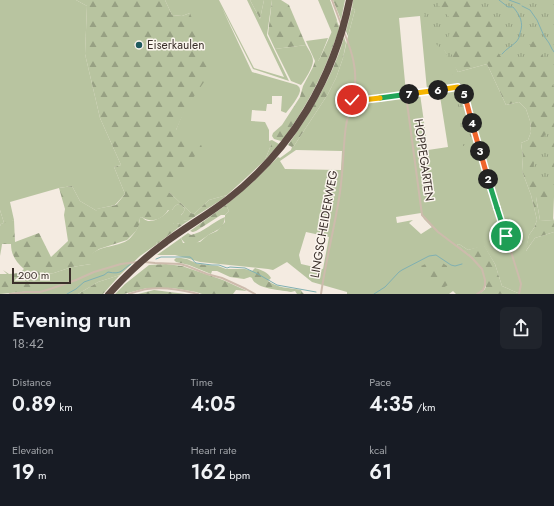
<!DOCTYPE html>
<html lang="en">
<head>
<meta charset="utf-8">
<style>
  body { margin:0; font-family:Jost,sans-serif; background:#20242c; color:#f1f3f6; height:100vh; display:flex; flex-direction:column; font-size:15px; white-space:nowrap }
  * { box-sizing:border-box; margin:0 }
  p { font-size:13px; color:#9ea1a6 }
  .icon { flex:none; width:22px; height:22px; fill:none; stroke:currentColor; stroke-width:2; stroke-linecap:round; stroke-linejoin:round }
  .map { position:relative; height:294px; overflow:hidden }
  .sheet { display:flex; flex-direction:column; background:#171b24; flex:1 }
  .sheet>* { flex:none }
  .scale { position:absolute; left:12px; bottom:10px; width:59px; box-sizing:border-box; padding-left:4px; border:2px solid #3b302b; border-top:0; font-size:11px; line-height:14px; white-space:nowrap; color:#3b302b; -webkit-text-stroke:3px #fbf5ee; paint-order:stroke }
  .pin { position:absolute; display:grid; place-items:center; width:34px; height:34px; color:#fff; margin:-17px; border:2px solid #fff; border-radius:50%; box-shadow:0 1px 4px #0007 }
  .km { position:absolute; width:20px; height:20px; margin:-10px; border-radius:50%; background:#222; color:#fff; font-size:11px; line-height:20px; text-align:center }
  .round { display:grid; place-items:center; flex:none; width:42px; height:42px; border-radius:6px; background:#20242c }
  .headline { display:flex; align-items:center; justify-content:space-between; height:68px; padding:0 12px }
  h1 { font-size:22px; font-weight:600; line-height:30px }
  .metrics { display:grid; grid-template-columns:repeat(3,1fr); gap:6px; height:68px; padding:4px 12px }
  .metrics div { display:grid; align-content:center }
  .metrics b { font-size:20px; font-weight:600 }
  .metrics small { font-size:11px; font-weight:400 }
  .metrics p { font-size:11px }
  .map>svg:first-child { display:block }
</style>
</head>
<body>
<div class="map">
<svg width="554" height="294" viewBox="0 0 554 294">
  <defs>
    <pattern id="forest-firs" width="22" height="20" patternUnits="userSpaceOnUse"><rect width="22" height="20" fill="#b8c4a0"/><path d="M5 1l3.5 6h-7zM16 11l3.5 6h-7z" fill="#97a083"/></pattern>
    <pattern id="park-tufts" width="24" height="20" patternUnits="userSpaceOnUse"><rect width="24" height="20" fill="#b8c4a0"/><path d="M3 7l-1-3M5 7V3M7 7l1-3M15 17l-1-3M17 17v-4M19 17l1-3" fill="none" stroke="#97a083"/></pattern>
  </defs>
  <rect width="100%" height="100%" fill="#f4ebe1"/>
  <g fill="#b8c4a0" fill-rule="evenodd">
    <path d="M0 0H76L87 6 85 54 100 118 121 165 114 167 125 194 115 205 97 209V211L80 201 72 186 59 188 10 202 14 220 12 221V244H2L0 256V226L1 224 4 223 0 210Z"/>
    <path d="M165 0H219L254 68 284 77 247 0H250L260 19 264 0H272L267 35 289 81 253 69 222 8 252 72 297 85C299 87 300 87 300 91 299 97 290 108 286 113L281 111 282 96H272V104H267L266 111 252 110 251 121 265 122 269 130V141L271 145 265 160 248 176 227 195 209 200 194 214 191 213 169 192 176 130 185 108 195 94 190 13 182 16 172 15Z"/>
    <path d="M318 0H330L337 20 332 33Z"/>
    <path d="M353 0H418L426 13 432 30 458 72 487 64 506 105 519 102 526 109 530 121 531 132 528 140 521 143 523 157 522 171 531 195 537 220H540L536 197H554L553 221 537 220 534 228 529 235 526 251 535 238 554 232V294H518V293L502 286 495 264 484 246 468 250 459 244 457 245C469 254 488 266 486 284 485 288 483 292 479 294 475 294 461 294 456 294L453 291 449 294H347V292L312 282 287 262 273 270 268 269 200 262 175 255H157L181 238 183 243 200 242 208 235 217 231 225 222V215L229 211 226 205 253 182 278 157 280 158 291 150 292 147 294 146 328 94 336 78 343 58 348 36 355 10 352 8ZM420 16 427 90 406 93 399 18ZM439 90 448 147 428 150 420 94ZM296 150 342 151 341 170 285 169 280 161ZM421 213 424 219 432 227 421 234 409 223 413 220 397 223 396 217ZM306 232 329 237 323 269 301 264 299 255Z"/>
    <path d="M328 38 320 58 318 61H315L306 41Z"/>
    <path d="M306 45C309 50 313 56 313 61 313 67 305 80 301 85L291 81 275 49Z"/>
    <path d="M178 204 181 205 185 209 183 213 181 215 183 220 188 221 182 225 177 223H174L156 242 157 244 140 256 120 275 98 282 78 294H7L32 291 33 276 54 273 72 267 91 264V254C94 252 97 250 100 249 108 246 121 245 128 240 134 235 140 226 140 218L142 217C144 219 145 220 148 221 154 222 165 216 169 210H172L175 206Z"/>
  </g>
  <g fill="url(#forest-firs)">
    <path d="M76 0H165L172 15 182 16 190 13 211 72 186 108 176 130 202 146 169 192 191 213 194 214 209 200 227 195 221 200 188 221 183 220 181 221 178 219 183 213 185 209 181 205 178 204 175 206 172 210H168C163 219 151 224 142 217L140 218 139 225 136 231 127 240 99 249 92 254 91 264 72 267 54 273 33 276 36 284 32 291 0 294V274H7L3 270 0 261 3 270 9 274 19 273 24 269C16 262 11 255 11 244H2L0 256 2 243 12 244V221L1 224 0 226V210L4 223 14 220 15 242 39 233 51 257 68 241 64 215 65 209 59 188 72 186 80 201 97 211 96 209 116 205 125 194 114 167 121 165 100 118 85 54 87 6Z"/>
    <path d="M250 0H264L260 19Z"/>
    <path d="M272 0H281L289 5 306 45 275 49 268 34Z"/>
    <path d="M333 0H345L341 20Z"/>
    <path d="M418 0H516L554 46V197H536L540 220 553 221 554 218V232L535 238 525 252 529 235 534 228 537 220 531 195 522 171 523 157 521 143 528 140 531 132 530 121 526 109 519 102 506 105 487 64 458 72 432 30 426 13Z"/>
    <path d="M352 8 355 10 348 36 346 31Z"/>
    <path d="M337 20C337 22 338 24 339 26 339 31 336 38 334 43 322 78 305 108 284 138L281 141 274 139 272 136 273 133 282 125 300 97 303 86 313 67 315 61H318L320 58Z"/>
    <path d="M344 37 346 43 343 58 336 78 328 94 294 146 292 147 288 145C306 119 326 88 337 58 340 51 342 44 344 37Z"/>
    <path d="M272 140 279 144 265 160 271 145 269 141Z"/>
    <path d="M226 205 229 211 225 215H221L196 231 193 232 190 231Z"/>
    <path d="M225 217C224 230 215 230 207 236 198 242 188 251 181 238L188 233 191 235C204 232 213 222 225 217Z"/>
    <path d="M174 223H177L182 225 157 244 156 242V238C161 232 166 226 174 223Z"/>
    <path d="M459 244 468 250 484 245 495 264 502 286 518 293V294H479C480 293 482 292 484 290 487 287 486 282 485 278 482 262 468 254 457 245Z"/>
    <path d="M176 258H181L187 259 198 264 218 266 226 269H245L252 271 255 268C261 270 268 272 271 278L268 281C277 288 290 288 301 290L302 292 304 294H297L295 291 291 292C281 290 255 289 252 278L250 277 244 279 230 277 217 271H212L211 274 189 265 176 262 174 260Z"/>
    <path d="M437 259 447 266 448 285 441 289 421 266Z"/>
    <path d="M166 264 182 266 223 280 247 291 236 290 233 294H202L196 292 172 288H147L124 294H115L125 284 149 265Z"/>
    <path d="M120 275 103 294H78L98 282Z"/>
    <path d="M154 290 186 294H138Z"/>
  </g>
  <g fill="url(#park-tufts)">
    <path d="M416 0H437L439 6 450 18 451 27 448 39 450 49 464 94 465 95 473 92 489 152 486 154 480 155 486 176 480 178 476 157 472 152 470 146 469 145 463 146 456 91 455 87H454L453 75 449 59 445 51 438 46 434 42 424 16 425 15Z"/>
    <path d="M472 0H554V87L546 64 537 42 534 40 531 43 529 61 528 63C519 67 519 60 512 58 508 56 504 57 501 57L498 53 499 50 505 40 504 33 493 15Z"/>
    <path d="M554 129V142L549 146 547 149 552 168 554 173V188C549 186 543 187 539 184 528 175 536 145 544 136 546 133 550 131 554 129Z"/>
  </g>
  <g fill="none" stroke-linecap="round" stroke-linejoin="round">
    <g stroke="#7fb0b2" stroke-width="1">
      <path d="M499 0 508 7H513C520 15 524 23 520 33 520 36 518 40 516 42 512 46 506 49 502 54"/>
      <path d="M509 0 520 4"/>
      <path d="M522 6 530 10 537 20 544 36 549 43 552 49 554 52"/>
      <path d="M156 259 161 257H190C193 258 193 262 196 263L212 265H219L227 268 230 267 245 268 258 274 277 285 316 292"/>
      <path d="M67 294 76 289 84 282 104 275 108 272C122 275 121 270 131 264"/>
      <path d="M374 294 385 287 399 272 402 270 429 256 436 255 451 265 455 266 462 264"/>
    </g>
    <g stroke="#cdbbac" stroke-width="2">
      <path d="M332 0 341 24"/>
      <path d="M406 95 422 215 438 232 471 257 482 269 485 280V285L483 290 477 294"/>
      <path d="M352 100 354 101 456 87 461 89 466 100 471 121 486 172 518 274 521 284 519 294"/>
      <path d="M144 262 155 263 180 264 187 266 207 274 222 278 246 289 255 294"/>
      <path d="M10 294 26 292H40L47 290 76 280 94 272 121 264 137 262"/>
      <path d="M129 294C135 292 141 290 147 289 163 287 183 290 198 294"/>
      <path d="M321 294C326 259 335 226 340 192 343 172 343 153 345 134 346 119 351 106 354 92 358 70 352 52 344 32"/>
    </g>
    <g stroke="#5c4a42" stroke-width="4">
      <path d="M107 294C124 275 142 258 162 243 183 227 206 214 227 198 290 149 332 78 348 0"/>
      <path d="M111 294C128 275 146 258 167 243 187 228 209 216 229 200 293 150 336 79 351 0"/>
    </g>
  </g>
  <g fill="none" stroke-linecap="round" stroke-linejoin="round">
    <g stroke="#fff" stroke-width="8">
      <path id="split-1" d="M497 208 506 236"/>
    </g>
    <g stroke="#fff" stroke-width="8">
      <path id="split-2" d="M488 179 497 208"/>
    </g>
    <g stroke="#fff" stroke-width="8">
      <path id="split-3" d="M480 151 488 179"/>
    </g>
    <g stroke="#fff" stroke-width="8">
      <path id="split-4" d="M472 123 480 151"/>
    </g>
    <g stroke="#fff" stroke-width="8">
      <path id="split-5" d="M464 94 467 104 472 123"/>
    </g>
    <g stroke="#fff" stroke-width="8">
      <path id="split-6" d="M438 90 458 87 461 89 464 94"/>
    </g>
    <g stroke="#fff" stroke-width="8">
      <path id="split-7" d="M409 94 438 90"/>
    </g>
    <g stroke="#fff" stroke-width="8">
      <path id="split-8" d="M380 98 409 94"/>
    </g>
    <g stroke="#fff" stroke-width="8">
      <path id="split-9" d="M352 100 354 101 380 98"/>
    </g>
    <use href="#split-1" stroke="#22a559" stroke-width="5"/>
    <use href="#split-2" stroke="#22a559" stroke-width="5"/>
    <use href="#split-3" stroke="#f0652b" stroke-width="5"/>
    <use href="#split-4" stroke="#f0652b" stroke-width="5"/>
    <use href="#split-5" stroke="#f0652b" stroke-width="5"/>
    <use href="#split-6" stroke="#f5b400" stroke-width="5"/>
    <use href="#split-7" stroke="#f5b400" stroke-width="5"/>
    <use href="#split-8" stroke="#22a559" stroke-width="5"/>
    <use href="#split-9" stroke="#f5b400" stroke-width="5"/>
  </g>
  <circle fill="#1f5a5e" stroke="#fbf5ee" stroke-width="1.5" cx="139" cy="45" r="4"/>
  <g text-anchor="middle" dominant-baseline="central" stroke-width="3" stroke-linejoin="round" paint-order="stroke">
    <g font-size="12" fill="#3b302b" stroke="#fbf5ee" text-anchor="start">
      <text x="147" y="45">Eiserkaulen</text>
    </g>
    <g font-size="12" fill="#3b302b" stroke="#fbf5ee">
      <text transform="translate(424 160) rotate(82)">HOPPEGARTEN</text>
      <text transform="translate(324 224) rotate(-80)">LINGSCHEIDERWEG</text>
    </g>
  </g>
</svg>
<div class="scale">200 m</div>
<div class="pin" style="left:506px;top:236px;background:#1e9e55"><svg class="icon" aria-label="arrive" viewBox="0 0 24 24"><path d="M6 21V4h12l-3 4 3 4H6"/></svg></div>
<div class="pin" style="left:352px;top:100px;background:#d93025"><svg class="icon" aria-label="check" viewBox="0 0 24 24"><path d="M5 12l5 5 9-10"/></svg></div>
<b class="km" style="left:488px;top:179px">2</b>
<b class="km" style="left:480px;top:151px">3</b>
<b class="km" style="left:472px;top:123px">4</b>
<b class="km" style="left:464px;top:94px">5</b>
<b class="km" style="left:438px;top:90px">6</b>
<b class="km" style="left:409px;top:94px">7</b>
</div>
<section class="sheet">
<div class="headline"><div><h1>Evening run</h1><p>18:42</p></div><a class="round"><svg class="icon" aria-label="share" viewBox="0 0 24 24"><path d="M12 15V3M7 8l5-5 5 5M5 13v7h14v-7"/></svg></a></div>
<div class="metrics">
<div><p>Distance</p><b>0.89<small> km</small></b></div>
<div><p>Time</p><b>4:05</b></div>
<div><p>Pace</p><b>4:35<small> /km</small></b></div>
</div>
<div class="metrics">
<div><p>Elevation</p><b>19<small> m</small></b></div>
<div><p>Heart rate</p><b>162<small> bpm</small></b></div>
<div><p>kcal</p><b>61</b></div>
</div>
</section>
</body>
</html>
